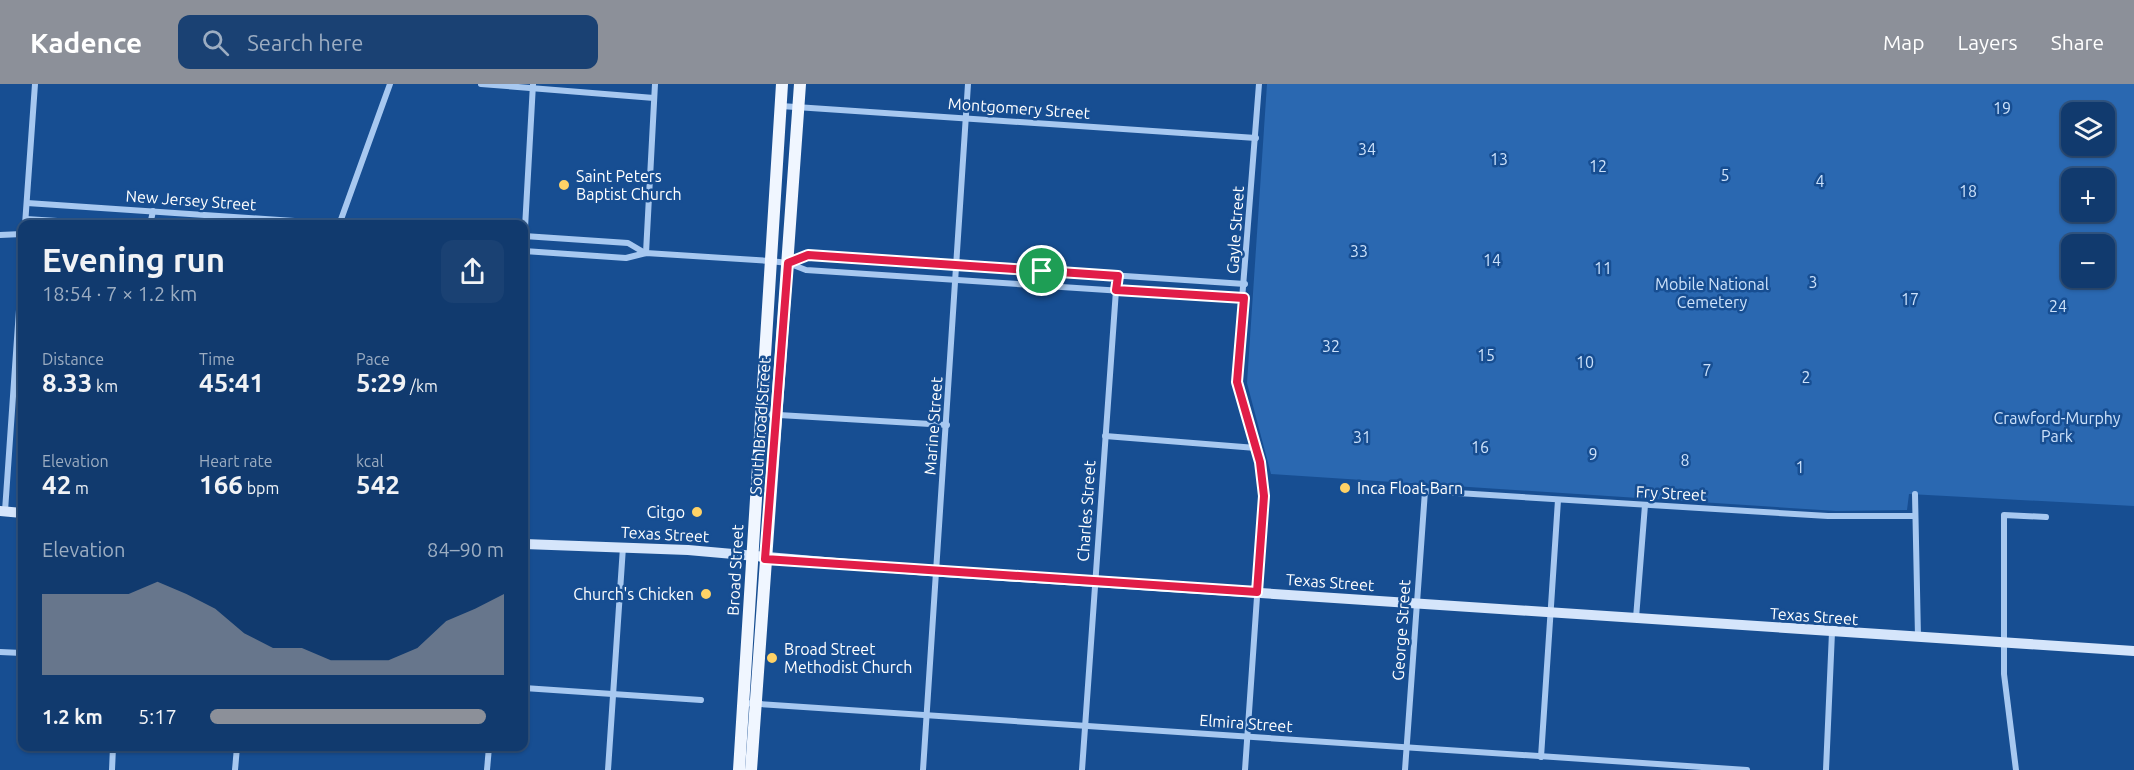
<!DOCTYPE html>
<html lang="en">
<head>
<meta charset="utf-8">
<style>
  body { margin:0; font-family:Ubuntu,sans-serif; background:#1a4173; color:#f1f3f6; height:100vh; display:flex; flex-direction:column; font-size:22px; white-space:nowrap }
  * { box-sizing:border-box; margin:0 }
  p { font-size:20px; color:#9cadc2 }
  .icon { flex:none; width:33px; height:33px; fill:none; stroke:currentColor; stroke-width:2; stroke-linecap:round; stroke-linejoin:round }
  .map { position:relative; flex:1; overflow:hidden }
  .details { position:absolute; left:18px; top:136px; width:510px; height:531px; display:flex; flex-direction:column; background:#113a6e; border-radius:12px; box-shadow:0 2px 4px #0004,0 0 0 2px #305481 }
  .details>* { flex:none }
  .controls { position:absolute; left:2061px; top:18px; display:grid; gap:12px }
  .controls a { display:grid; place-items:center; width:54px; height:54px; border-radius:12px; background:#113a6e; box-shadow:0 2px 4px #0004,0 0 0 2px #305481; font-size:30px }
  .pin { position:absolute; display:grid; place-items:center; width:51px; height:51px; color:#fff; margin:-26px; border:3px solid #fff; border-radius:50%; box-shadow:0 2px 6px #0007 }
  .round { display:grid; place-items:center; flex:none; width:63px; height:63px; border-radius:12px; background:#1a4173 }
  .headline { display:flex; align-items:center; justify-content:space-between; height:102px; padding:0 24px }
  h1 { font-size:33px; font-weight:700; line-height:45px }
  .stats { display:grid; grid-template-columns:repeat(3,1fr); gap:9px; height:102px; padding:6px 24px }
  .stats div { display:grid; align-content:center }
  .stats b { font-size:26px; font-weight:700 }
  .stats small { font-size:16px; font-weight:400 }
  .stats p { font-size:16px }
  .chart { height:168px; padding:12px 24px }
  .chart p { display:flex; justify-content:space-between }
  .chart svg { width:100%; height:108px; margin-top:6px; fill:#8c9099; opacity:.7 }
  ul { padding:0 24px; list-style:none; font-size:20px }
  li { display:grid; grid-template-columns:96px 72px 1fr; align-items:center; height:45px }
  li i { height:15px; border-radius:8px; background:#8c9099 }
  header { display:flex; align-items:center; gap:36px; box-sizing:border-box; height:84px; padding:0 30px; background:#8c9099; color:#fff }
  header strong { font-size:28px }
  nav { display:flex; gap:33px; margin-inline-start:auto; font-size:21px }
  .search { width:420px; height:54px; background:#1a4173; display:flex; align-items:center; gap:15px; box-sizing:border-box; padding:0 21px; border-radius:12px; color:#9cadc2; font-size:22px }
  .map>svg:first-child { display:block }
</style>
</head>
<body>
<header>
<strong>Kadence</strong>
<div class="search"><svg class="icon" aria-label="search" viewBox="0 0 24 24"><circle cx="10" cy="10" r="6"/><path d="M15 15l6 6"/></svg>Search here</div>
<nav><a>Map</a><a>Layers</a><a>Share</a></nav>
</header>
<div class="map">
<svg width="2134" height="686" viewBox="0 0 2134 686">
  <rect width="100%" height="100%" fill="#174e92"/>
  <path fill="#2a68b1" fill-rule="evenodd" d="M1267 0H2134V422L1909 410 1907 426 1836 427 1271 390 1247 299ZM2072 28H2104V62H2072ZM2072 94H2104V128H2072ZM2072 160H2104V194H2072Z"/>
  <g fill="none" stroke-linecap="round" stroke-linejoin="round">
    <g stroke="#a7c8f0" stroke-width="6">
      <path d="M481 0 654 14"/>
      <path d="M781 22 1256 54"/>
      <path d="M27 119 354 141"/>
      <path d="M26 135 120 141"/>
      <path d="M25 141 35 0"/>
      <path d="M150 141 153 127"/>
      <path d="M339 141 390 0"/>
      <path d="M0 151 22 150"/>
      <path d="M524 152 628 159 645 169"/>
      <path d="M524 162 533 0"/>
      <path d="M524 167 626 174 646 169 770 177 788 179 806 186 1244 215"/>
      <path d="M646 169 655 0"/>
      <path d="M788 179 808 171 1245 200"/>
      <path d="M760 330 947 341"/>
      <path d="M1105 352 1256 364"/>
      <path d="M1915 410 1918 553"/>
      <path d="M5 427 22 183"/>
      <path d="M1636 534 1645 421"/>
      <path d="M0 568 22 569"/>
      <path d="M524 604 701 616"/>
      <path d="M744 619 1747 686"/>
      <path d="M1541 673 1558 416"/>
      <path d="M112 686 113 663"/>
      <path d="M235 686 237 663"/>
      <path d="M487 686 489 663"/>
      <path d="M608 686 623 463"/>
      <path d="M923 686 968 0"/>
      <path d="M1082 686 1117 192"/>
      <path d="M1245 686 1264 412C1260 367 1237 325 1237 279L1259 0"/>
      <path d="M1405 686 1425 407 1828 432H1915"/>
      <path d="M1826 686 1832 548"/>
      <path d="M2016 686 2004 590V431L2046 433"/>
    </g>
    <g stroke="#d5e5fb" stroke-width="10">
      <path d="M0 427 22 429"/>
      <path d="M524 460 688 466 928 487 2134 567"/>
    </g>
    <g stroke="#f0f6ff" stroke-width="12">
      <path d="M739 686 782 0"/>
      <path d="M751 686 800 0"/>
    </g>
  </g>
  <g fill="none" stroke-linecap="round" stroke-linejoin="round">
    <g stroke="#fff" stroke-width="12">
      <path id="route" d="M808 171 1118 192 1116 206 1244 214 1237 298 1260 378 1264 412 1257 508 765 475 788 179Z"/>
    </g>
    <use href="#route" stroke="#e11d48" stroke-width="8"/>
  </g>
  <g fill="#ffd266" stroke="#174e92" stroke-width="2">
    <circle cx="564" cy="101" r="6"/>
    <circle cx="1345" cy="404" r="6"/>
    <circle cx="697" cy="428" r="6"/>
    <circle cx="706" cy="510" r="6"/>
    <circle cx="772" cy="574" r="6"/>
  </g>
  <g text-anchor="middle" dominant-baseline="central" stroke-width="5" stroke-linejoin="round" paint-order="stroke">
    <g font-size="16" fill="#fff" stroke="#174e92">
      <text transform="translate(1019 24) rotate(4)">Montgomery Street</text>
      <text transform="translate(191 116) rotate(4)">New Jersey Street</text>
      <text transform="translate(1235 146) rotate(-86)">Gayle Street</text>
      <text transform="translate(760 342) rotate(-86)">South Broad Street</text>
      <text transform="translate(933 342) rotate(-86)">Marine Street</text>
      <text transform="translate(1671 409) rotate(3)">Fry Street</text>
      <text transform="translate(1086 427) rotate(-86)">Charles Street</text>
      <text transform="translate(665 450) rotate(3)">Texas Street</text>
      <text transform="translate(735 486) rotate(-87)">Broad Street</text>
      <text transform="translate(1330 498) rotate(4)">Texas Street</text>
      <text transform="translate(1814 532) rotate(4)">Texas Street</text>
      <text transform="translate(1401 546) rotate(-86)">George Street</text>
      <text transform="translate(1246 639) rotate(4)">Elmira Street</text>
    </g>
    <g font-size="16" fill="#cde2fb" stroke="#174e92">
      <text x="2002" y="24">19</text>
      <text x="1367" y="65">34</text>
      <text x="1499" y="75">13</text>
      <text x="1598" y="82">12</text>
      <text x="1725" y="91">5</text>
      <text x="1820" y="97">4</text>
      <text x="1968" y="107">18</text>
      <text x="1359" y="167">33</text>
      <text x="1492" y="176">14</text>
      <text x="1603" y="184">11</text>
      <text x="1813" y="198">3</text>
      <text x="1712" y="200">Mobile National<tspan x="1712" dy="18">Cemetery</tspan></text>
      <text x="1910" y="215">17</text>
      <text x="2058" y="222">24</text>
      <text x="1331" y="262">32</text>
      <text x="1486" y="271">15</text>
      <text x="1585" y="278">10</text>
      <text x="1707" y="286">7</text>
      <text x="1806" y="293">2</text>
      <text x="2057" y="334">Crawford-Murphy<tspan x="2057" dy="18">Park</tspan></text>
      <text x="1362" y="353">31</text>
      <text x="1480" y="363">16</text>
      <text x="1593" y="370">9</text>
      <text x="1685" y="376">8</text>
      <text x="1800" y="383">1</text>
    </g>
    <g font-size="16" fill="#fff" stroke="#174e92" text-anchor="start">
      <text x="576" y="92">Saint Peters<tspan x="576" dy="18">Baptist Church</tspan></text>
      <text x="1357" y="404">Inca Float Barn</text>
      <text x="685" y="428" text-anchor="end">Citgo</text>
      <text x="694" y="510" text-anchor="end">Church's Chicken</text>
      <text x="784" y="565">Broad Street<tspan x="784" dy="18">Methodist Church</tspan></text>
    </g>
  </g>
</svg>
<div class="controls">
<a><svg class="icon" aria-label="layers" viewBox="0 0 24 24"><path d="M12 4l9 5-9 5-9-5zM3 14l9 5 9-5"/></svg></a>
<a>+</a>
<a>−</a>
</div>
<div class="pin" style="left:1042px;top:187px;background:#1e9e55"><svg class="icon" aria-label="arrive" viewBox="0 0 24 24"><path d="M6 21V4h12l-3 4 3 4H6"/></svg></div>
<section class="details">
<div class="headline"><div><h1>Evening run</h1><p>18:54 · 7 × 1.2 km</p></div><a class="round"><svg class="icon" aria-label="share" viewBox="0 0 24 24"><path d="M12 15V3M7 8l5-5 5 5M5 13v7h14v-7"/></svg></a></div>
<div class="stats">
<div><p>Distance</p><b>8.33<small> km</small></b></div>
<div><p>Time</p><b>45:41</b></div>
<div><p>Pace</p><b>5:29<small> /km</small></b></div>
</div>
<div class="stats">
<div><p>Elevation</p><b>42<small> m</small></b></div>
<div><p>Heart rate</p><b>166<small> bpm</small></b></div>
<div><p>kcal</p><b>542</b></div>
</div>
<div class="chart"><p><span>Elevation</span>84–90 m</p>
<svg viewBox="0 0 160 44" preserveAspectRatio="none"><path d="M0 44V11L10 11L20 11L30 11L40 6L50 11L60 17L70 27L80 33L90 33L100 38L110 38L120 38L130 33L140 22L150 17L160 11V44z"/></svg>
</div>
<ul>
<li><b>1.2 km</b>5:17<i style="width:94%"></i></li>
</ul>
</section>
</div>
</body>
</html>
